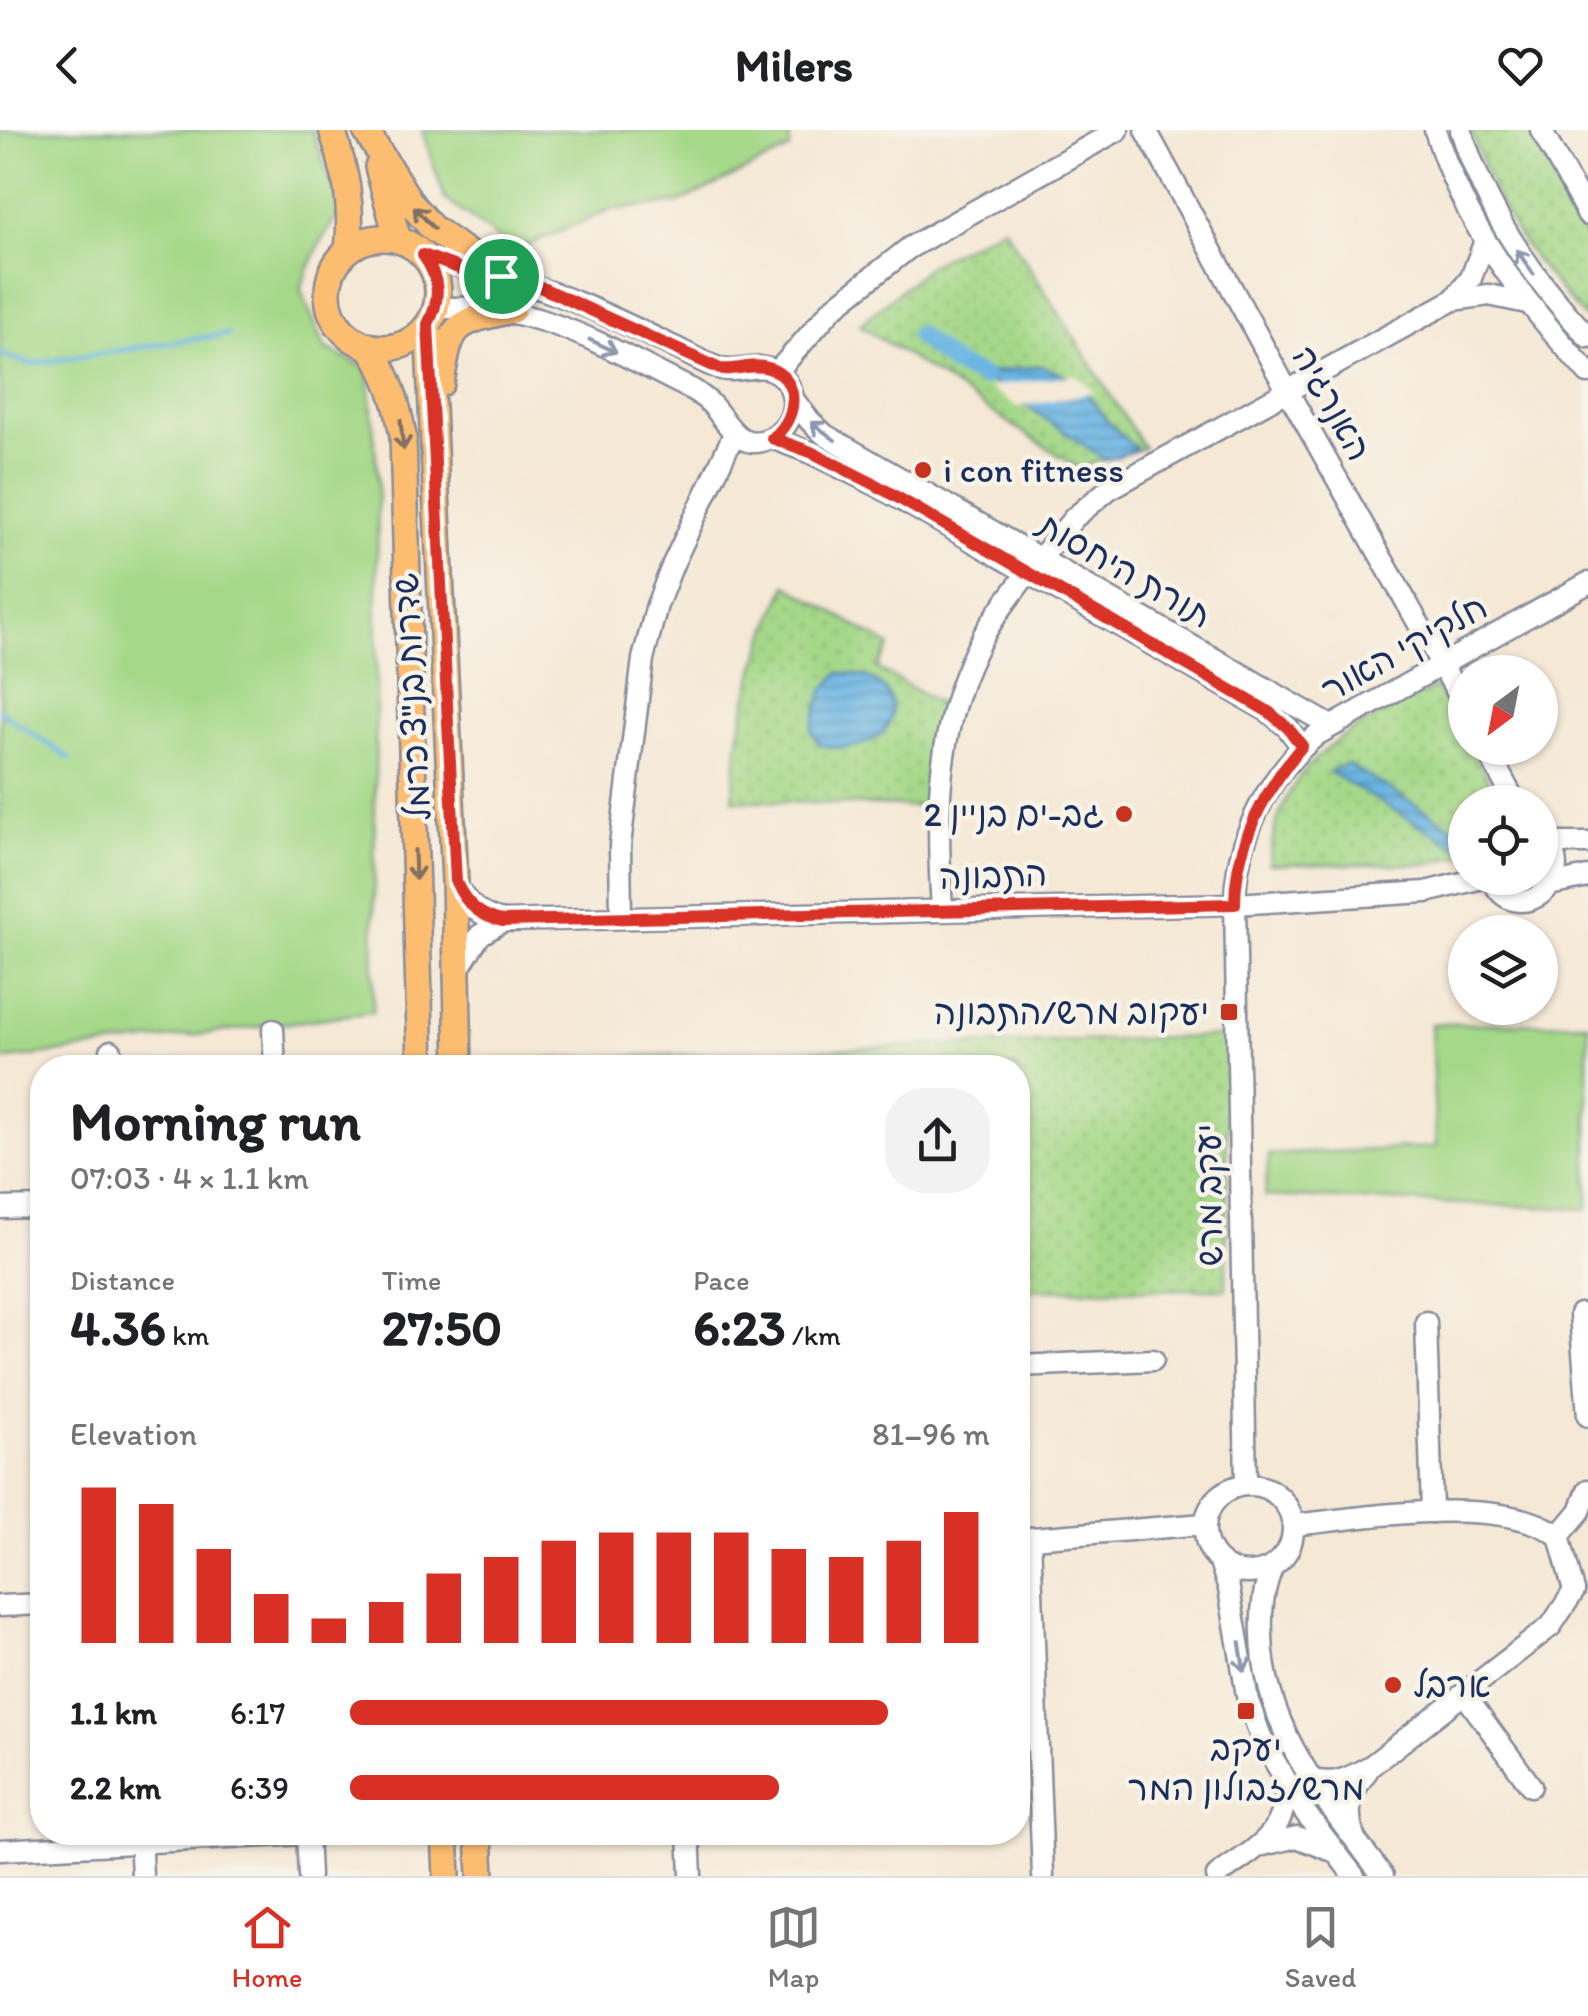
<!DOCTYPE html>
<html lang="en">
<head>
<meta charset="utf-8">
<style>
  body { margin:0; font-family:Itim,"Playpen Sans Hebrew",sans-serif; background:#f2f2f2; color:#202124; height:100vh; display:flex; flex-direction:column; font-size:38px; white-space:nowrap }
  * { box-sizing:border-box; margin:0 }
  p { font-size:32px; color:#757577 }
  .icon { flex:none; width:55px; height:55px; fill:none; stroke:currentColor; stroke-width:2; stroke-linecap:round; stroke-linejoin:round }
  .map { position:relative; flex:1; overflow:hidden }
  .details { position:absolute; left:30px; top:925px; width:1000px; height:790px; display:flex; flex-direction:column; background:#fff; border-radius:40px; box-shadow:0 2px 8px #0004 }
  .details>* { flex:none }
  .needle { width:65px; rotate:212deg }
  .fabs { position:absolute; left:1448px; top:525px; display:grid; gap:20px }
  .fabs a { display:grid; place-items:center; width:110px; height:110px; border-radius:50%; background:#fff; box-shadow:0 2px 8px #0004; font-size:50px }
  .pin { position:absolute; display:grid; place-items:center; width:85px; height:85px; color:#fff; margin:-42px; border:5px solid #fff; border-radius:50%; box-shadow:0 2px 10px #0007 }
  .round { display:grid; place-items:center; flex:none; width:105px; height:105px; border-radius:40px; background:#f2f2f2 }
  .overview { display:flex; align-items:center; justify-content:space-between; height:170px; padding:0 40px }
  h1 { font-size:55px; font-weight:700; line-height:75px }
  .stats { display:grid; grid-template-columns:repeat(3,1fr); gap:15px; height:170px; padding:10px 40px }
  .stats div { display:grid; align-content:center }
  .stats b { font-size:50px; font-weight:700 }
  .stats small { font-size:28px; font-weight:400 }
  .stats p { font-size:28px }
  .chart { height:280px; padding:20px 40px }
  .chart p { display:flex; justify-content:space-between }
  .chart svg { width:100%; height:180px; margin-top:10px; stroke:#d93025; stroke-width:6 }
  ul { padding:0 40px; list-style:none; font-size:32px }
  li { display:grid; grid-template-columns:160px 120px 1fr; align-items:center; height:75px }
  li i { height:25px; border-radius:12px; background:#d93025 }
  header { display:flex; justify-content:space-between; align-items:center; height:130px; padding:0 40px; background:#fff; font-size:45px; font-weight:700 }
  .dock { display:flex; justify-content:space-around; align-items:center; height:140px; border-top:2px solid #e0e0e0; background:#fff; font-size:28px; color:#757577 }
  .dock a { display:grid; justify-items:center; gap:5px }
  .dock .on { color:#d93025 }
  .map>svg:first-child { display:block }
</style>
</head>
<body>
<header><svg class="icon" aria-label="back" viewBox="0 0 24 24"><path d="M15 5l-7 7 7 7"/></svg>Milers<svg class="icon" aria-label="heart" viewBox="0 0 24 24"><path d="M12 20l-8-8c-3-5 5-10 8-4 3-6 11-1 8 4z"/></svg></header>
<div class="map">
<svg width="1588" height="1746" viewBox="0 0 1588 1746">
  <defs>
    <pattern id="park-dots" width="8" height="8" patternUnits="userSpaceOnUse" patternTransform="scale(2.5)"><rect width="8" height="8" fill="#a5d888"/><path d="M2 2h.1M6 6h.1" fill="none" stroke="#8dba78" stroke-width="1.8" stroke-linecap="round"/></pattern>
    <pattern id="water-rules" width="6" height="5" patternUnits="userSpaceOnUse" patternTransform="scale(2.5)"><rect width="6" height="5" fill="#6bb5e3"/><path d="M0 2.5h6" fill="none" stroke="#5794bb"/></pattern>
  </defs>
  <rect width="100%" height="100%" fill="#f7f3e8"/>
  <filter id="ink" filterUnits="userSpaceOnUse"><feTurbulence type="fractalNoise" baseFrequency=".01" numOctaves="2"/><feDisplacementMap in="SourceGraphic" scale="20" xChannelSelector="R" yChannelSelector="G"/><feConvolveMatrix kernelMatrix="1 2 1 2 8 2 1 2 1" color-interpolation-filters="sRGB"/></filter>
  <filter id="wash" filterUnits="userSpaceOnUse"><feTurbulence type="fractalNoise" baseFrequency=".0048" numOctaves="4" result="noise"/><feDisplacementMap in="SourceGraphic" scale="40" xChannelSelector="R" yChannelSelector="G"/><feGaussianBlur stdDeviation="2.25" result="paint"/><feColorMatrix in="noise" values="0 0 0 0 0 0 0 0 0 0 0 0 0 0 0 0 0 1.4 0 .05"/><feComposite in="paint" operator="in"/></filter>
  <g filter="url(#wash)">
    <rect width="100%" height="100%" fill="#f5e8d5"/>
    <g fill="#a5d888" stroke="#608473" stroke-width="2.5">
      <path d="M0 0H312L341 79 318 117 300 159 326 219 368 239 378 351 373 882 0 930Z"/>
      <path d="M422 0H789L790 19 678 73 609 80 515 121 445 69Z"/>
      <path d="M1588 893V1079L1265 1066 1269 1025 1436 1017 1431 894Z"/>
    </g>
    <g fill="url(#park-dots)" stroke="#608473" stroke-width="2.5">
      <path d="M1471 0H1530L1588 109V191C1529 129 1496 82 1471 0Z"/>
      <path d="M1004 97 1144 318 1078 338 860 195 931 134Z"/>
      <path d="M787 455 890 516 877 538 941 575 926 677 733 670C736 596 756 522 787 455Z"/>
      <path d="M1437 557 1465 607V618H1471L1501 672H1465V725L1425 734H1269C1279 625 1351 599 1437 557Z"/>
      <path d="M1228 906 1226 1159 1018 1160V938H486L485 931Z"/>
    </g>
    <g fill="url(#water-rules)" stroke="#4372a0" stroke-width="2.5">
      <path d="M1042 236 1067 246 1085 260 1106 290 1137 320 1106 330 981 245C1002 239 1020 239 1042 236Z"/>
      <path d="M839 543C919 542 904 634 820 615L811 600 823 561Z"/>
      <path d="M1347 634 1465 704V722L1329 642Z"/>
    </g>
    <path fill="#f5e8d5" d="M1075 245 1094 262 1017 277 988 257Z"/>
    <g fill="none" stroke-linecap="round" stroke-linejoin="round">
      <g stroke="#6bb5e3" stroke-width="5">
        <path d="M0 224 30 234 228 204"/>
        <path d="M0 581 70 629"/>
      </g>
      <path stroke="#6bb5e3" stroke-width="18" d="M918 205 953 234 983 247"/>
    </g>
  </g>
  <g filter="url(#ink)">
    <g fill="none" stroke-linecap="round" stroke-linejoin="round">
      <g stroke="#888c9a" stroke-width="25">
        <g id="minor">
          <path d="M1146 0 1288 262 1465 576"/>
          <path d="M1435 0C1464 96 1522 169 1588 243"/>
          <path d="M1461 0C1486 81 1530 145 1588 207"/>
          <path d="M1541 0 1588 85"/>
          <path d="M423 125C474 143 527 151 576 172 609 185 641 201 674 217 689 224 706 235 722 239 743 244 761 229 780 245 802 263 795 297 770 308 739 323 728 292 711 274 706 269 699 264 693 260 607 218 534 169 436 179"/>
          <path d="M1453 170 1471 148 1484 113"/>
          <path d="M777 242 832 179 909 118 1118 0"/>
          <path d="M793 269 810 291 825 305 1331 596"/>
          <path d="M772 308 811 323 876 355 1269 582 1288 598 1302 617"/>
          <path d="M1040 429 1074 388 1109 359 1453 170 1489 165 1527 173"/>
          <path d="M1486 618 1515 672"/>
          <path d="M1549 713H1588"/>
          <path d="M1492 748C1514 803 1588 747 1540 706"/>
          <path d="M455 752C465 773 480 787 503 791L1235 774 1426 762 1482 748"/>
          <path d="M1554 754 1588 747"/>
          <path d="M942 779C936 690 935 603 976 520 989 492 1010 467 1028 442"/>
          <path d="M621 786 620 715 643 529 657 475 673 434 734 304"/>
          <path d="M458 839 480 805 503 791"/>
          <path d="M273 900 275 938"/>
          <path d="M111 921 112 938"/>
          <path d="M0 1078 42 1077"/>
          <path d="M1580 1184 1588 1286"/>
          <path d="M1426 1192 1432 1382"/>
          <path d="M1018 1236 1153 1230"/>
          <path d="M1246 1354 1235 774C1235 710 1268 644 1318 604L1588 453"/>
          <circle cx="1249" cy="1399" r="44"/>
          <path d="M1294 1395C1363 1388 1502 1363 1559 1406L1574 1461"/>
          <path d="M1559 1406 1580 1381 1588 1360"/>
          <path d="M1030 1408 1043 1746"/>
          <path d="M1019 1409 1205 1394"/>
          <path d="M1220 1432 1229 1459 1248 1571 1262 1610 1304 1681 1354 1746"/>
          <path d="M1273 1436C1263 1459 1261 1479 1262 1504 1263 1601 1327 1672 1383 1746"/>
          <path d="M0 1476 42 1474"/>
          <path d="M1465 1565 1531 1656"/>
          <path d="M1310 1649C1335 1657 1351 1647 1372 1635L1551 1496 1574 1461"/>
          <path d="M307 1702 309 1746"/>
          <path d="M689 1702 691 1746"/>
          <path d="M140 1703 142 1746"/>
          <path d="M1354 1706C1345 1680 1351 1661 1368 1640"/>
          <path d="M1263 1715 1297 1707 1330 1720"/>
          <path d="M0 1720 307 1704"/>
          <path d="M1217 1746C1252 1720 1291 1703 1284 1654"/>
        </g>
      </g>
      <g stroke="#888c9a" stroke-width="30">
        <g id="major">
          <path d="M332 0C346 42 353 76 348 120"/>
          <path d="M366 1 412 75 432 98 501 147"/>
          <path d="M378 37 398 110"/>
          <circle cx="383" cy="163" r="55"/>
          <path d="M428 195 455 752 459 938"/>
          <path d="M369 216C389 245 397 271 403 306L421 938"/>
          <path d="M441 253C451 193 453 193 512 180"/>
          <path d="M445 1702 447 1746"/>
          <path d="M479 1702 481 1746"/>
        </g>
      </g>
      <use href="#minor" stroke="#fff" stroke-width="20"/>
      <use href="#major" stroke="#fcbd6f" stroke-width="25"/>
    </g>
    <defs><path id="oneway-shaft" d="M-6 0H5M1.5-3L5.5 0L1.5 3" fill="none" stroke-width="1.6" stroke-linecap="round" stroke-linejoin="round" transform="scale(2.5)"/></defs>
    <g stroke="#806f66">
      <use href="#oneway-shaft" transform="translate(424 88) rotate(-133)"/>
      <use href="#oneway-shaft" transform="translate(402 305) rotate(84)"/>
      <use href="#oneway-shaft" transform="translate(415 735) rotate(88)"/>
    </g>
    <g stroke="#8d97ae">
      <use href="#oneway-shaft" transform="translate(1525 132) rotate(-125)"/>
      <use href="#oneway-shaft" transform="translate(603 216) rotate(25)"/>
      <use href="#oneway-shaft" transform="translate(823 301) rotate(-143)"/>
      <use href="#oneway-shaft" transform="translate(1242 1527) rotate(81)"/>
    </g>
  </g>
  <g fill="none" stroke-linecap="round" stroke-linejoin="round" filter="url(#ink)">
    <g stroke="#fff" stroke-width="20">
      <path id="route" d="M423 125 464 140 538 156 720 239C736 241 752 233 768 238 803 249 797 291 772 308L811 322 876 355 1269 582 1288 598 1302 616C1264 661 1235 714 1235 774L503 791C480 787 465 773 456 752L428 194C441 169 440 149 423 125Z"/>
    </g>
    <use href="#route" stroke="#d93025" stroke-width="12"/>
  </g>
  <g fill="#c8321e" stroke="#f7f3e8" stroke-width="4">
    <circle cx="923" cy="340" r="10"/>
    <circle cx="1124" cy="684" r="10"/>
    <rect x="1219" y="872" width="20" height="20" rx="5"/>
    <circle cx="1393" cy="1555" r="10"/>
    <rect x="1236" y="1571" width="20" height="20" rx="5"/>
  </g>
  <g text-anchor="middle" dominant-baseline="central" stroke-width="9" stroke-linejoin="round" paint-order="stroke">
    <g font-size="35" fill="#1b2f5e" stroke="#f7f3e8">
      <text transform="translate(1332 273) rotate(61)">האנרגיה</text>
      <text transform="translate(1125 440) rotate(30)">תורת היחסות</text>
      <text transform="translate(1404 518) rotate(-29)">חלקיקי האור</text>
      <text transform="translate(412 567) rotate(-93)">שדרות בנ"צ כרמל</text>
      <text transform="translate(993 745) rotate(-2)">התבונה</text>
      <text transform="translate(1209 1065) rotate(-91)">יעקב מרש</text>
    </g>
    <g font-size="35" fill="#1b2f5e" stroke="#f7f3e8" text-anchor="start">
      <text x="943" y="340">i con fitness</text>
      <text x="1104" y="684" text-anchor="end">גב-ים בניין 2</text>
      <text x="1209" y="882" text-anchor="end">יעקוב מרש/התבונה</text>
      <text x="1413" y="1555">ארבל</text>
      <text x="1246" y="1618" text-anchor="middle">יעקב<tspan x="1246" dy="40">מרש/זבולון המר</tspan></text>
    </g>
  </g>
</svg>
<div class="fabs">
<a><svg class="needle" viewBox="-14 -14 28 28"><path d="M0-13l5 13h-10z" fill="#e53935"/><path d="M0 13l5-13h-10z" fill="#757577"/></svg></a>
<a><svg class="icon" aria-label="locate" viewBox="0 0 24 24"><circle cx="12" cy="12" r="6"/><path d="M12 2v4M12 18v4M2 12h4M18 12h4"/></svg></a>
<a><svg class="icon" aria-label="layers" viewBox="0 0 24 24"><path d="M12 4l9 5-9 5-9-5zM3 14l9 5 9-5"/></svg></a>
</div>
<div class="pin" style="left:501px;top:146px;background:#1e9e55"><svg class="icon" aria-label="arrive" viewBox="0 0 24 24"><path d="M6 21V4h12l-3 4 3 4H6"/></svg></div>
<section class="details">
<div class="overview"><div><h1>Morning run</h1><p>07:03 · 4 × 1.1 km</p></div><a class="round"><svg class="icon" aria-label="share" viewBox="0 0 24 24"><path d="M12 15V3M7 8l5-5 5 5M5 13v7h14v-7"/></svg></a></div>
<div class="stats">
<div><p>Distance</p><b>4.36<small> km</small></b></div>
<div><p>Time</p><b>27:50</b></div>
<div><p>Pace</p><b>6:23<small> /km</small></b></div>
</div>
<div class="chart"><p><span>Elevation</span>81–96 m</p>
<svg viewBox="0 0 160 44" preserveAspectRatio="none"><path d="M5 44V6M15 44V10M25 44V21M35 44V32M45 44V38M55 44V34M65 44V27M75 44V23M85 44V19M95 44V17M105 44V17M115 44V17M125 44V21M135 44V23M145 44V19M155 44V12"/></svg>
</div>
<ul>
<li><b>1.1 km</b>6:17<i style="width:84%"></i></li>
<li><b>2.2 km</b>6:39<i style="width:67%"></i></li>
</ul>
</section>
</div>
<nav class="dock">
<a class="on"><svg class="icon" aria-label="home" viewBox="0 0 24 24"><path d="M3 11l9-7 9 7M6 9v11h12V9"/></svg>Home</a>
<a><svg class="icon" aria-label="map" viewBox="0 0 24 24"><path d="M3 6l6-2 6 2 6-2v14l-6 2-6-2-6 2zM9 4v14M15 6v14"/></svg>Map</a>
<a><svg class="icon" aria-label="saved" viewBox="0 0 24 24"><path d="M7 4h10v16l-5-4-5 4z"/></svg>Saved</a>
</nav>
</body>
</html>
